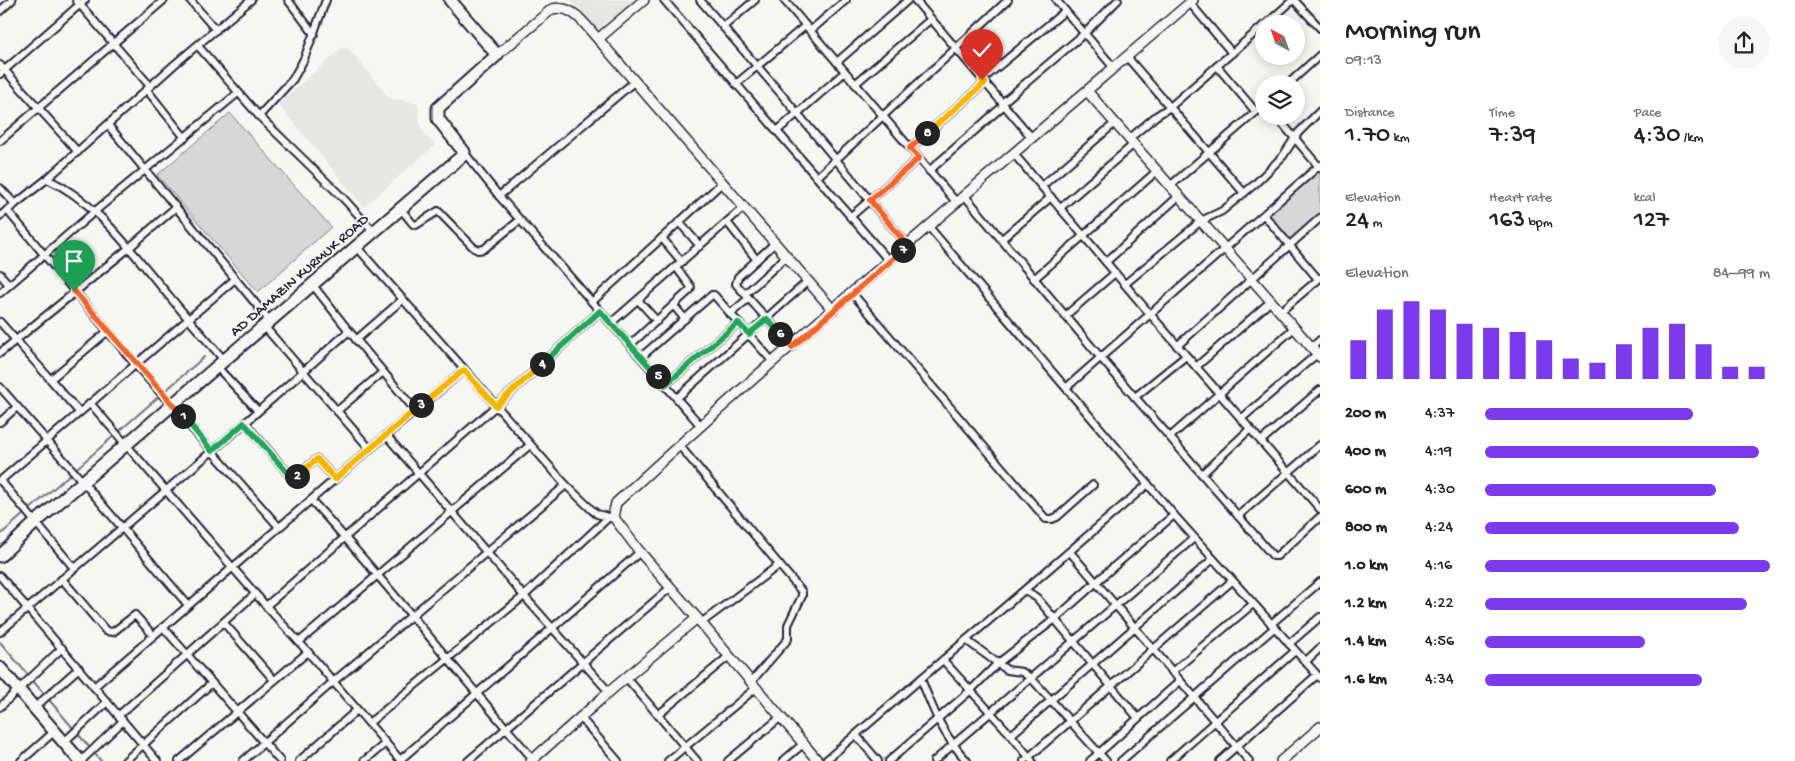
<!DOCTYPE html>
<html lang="en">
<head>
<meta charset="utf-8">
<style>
  body { margin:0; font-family:"Gochi Hand",sans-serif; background:#f6f6f6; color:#222; height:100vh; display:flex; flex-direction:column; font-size:19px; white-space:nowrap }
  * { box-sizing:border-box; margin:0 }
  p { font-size:16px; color:#767676 }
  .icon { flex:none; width:28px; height:28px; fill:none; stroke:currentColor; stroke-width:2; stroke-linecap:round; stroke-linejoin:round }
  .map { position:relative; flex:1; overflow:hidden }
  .side { display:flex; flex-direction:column; background:#fff; width:475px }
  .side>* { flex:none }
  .needle { width:32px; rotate:319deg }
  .fabs { position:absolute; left:1255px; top:15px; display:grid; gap:10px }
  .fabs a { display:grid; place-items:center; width:50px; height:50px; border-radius:50%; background:#fff; box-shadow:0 2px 12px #0003; font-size:25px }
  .pin { position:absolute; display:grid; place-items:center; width:42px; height:42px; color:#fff; margin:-51px -21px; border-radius:50% 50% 50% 0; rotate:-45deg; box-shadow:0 0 5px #0007 }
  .pin .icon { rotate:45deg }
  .km { position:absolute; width:25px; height:25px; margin:-12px; border-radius:50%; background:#222; color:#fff; font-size:14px; line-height:25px; text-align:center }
  .round { display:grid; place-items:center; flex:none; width:52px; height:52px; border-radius:26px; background:#f6f6f6 }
  .summary { display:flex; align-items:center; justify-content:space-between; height:85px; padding:0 25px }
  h1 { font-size:28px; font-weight:600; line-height:38px }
  .metrics { display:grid; grid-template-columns:repeat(3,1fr); gap:8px; height:85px; padding:5px 25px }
  .metrics div { display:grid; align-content:center }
  .metrics b { font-size:25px; font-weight:600 }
  .metrics small { font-size:14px; font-weight:400 }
  .metrics p { font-size:14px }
  .chart { height:140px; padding:10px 25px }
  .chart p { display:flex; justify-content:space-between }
  .chart svg { width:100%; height:90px; margin-top:5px; stroke:#7c3aed; stroke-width:6 }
  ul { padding:0 25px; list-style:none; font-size:16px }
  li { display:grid; grid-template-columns:80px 60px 1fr; align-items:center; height:38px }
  li i { height:12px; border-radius:6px; background:#7c3aed }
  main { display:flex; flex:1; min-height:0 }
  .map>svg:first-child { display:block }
</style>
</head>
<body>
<main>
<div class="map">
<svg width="1320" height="761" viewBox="0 0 1320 761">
  <rect width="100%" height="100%" fill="#f6f6f2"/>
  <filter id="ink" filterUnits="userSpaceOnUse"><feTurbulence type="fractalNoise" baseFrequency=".02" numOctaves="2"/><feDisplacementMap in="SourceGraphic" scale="10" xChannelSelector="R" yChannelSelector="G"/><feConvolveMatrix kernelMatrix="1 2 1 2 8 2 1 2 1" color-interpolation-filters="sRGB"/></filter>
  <g filter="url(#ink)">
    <g fill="#e6e6e4">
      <path d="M571 0H636L598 33Z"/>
      <path d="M342 48 349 49 390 99 417 102 421 129 435 145 364 207 278 104Z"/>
    </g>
    <g fill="#d7d7d7" stroke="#7c7c89">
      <path d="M230 113 331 227 258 292 157 175Z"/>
      <path d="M1318 171 1320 173V215L1290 241 1267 216Z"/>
    </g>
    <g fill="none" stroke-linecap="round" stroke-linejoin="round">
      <g stroke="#757583" stroke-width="2">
        <path d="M29 510 204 357"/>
        <path d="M0 535 25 513"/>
        <path d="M0 642 101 761"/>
      </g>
      <g stroke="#22223b" stroke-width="10">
        <g id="street">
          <path d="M76 0 150 86"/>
          <path d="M190 0 216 30"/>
          <path d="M288 0 314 34"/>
          <path d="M664 0 889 261"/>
          <path d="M700 0 782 95 908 246"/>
          <path d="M784 0 957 203"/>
          <path d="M915 0 1032 138"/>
          <path d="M1056 0 1114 68"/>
          <path d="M1294 0 1320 28"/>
          <path d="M1190 3 1232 53"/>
          <path d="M0 11 12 0"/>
          <path d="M1266 24 1293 0"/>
          <path d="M723 27 755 0"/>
          <path d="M810 31 846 0"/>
          <path d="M198 46 259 116 344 199 374 232"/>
          <path d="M1127 57 1244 193"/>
          <path d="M837 62 908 0"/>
          <path d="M0 65 78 152"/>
          <path d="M1217 66 1256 112"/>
          <path d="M0 74 85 0"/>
          <path d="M982 80 1065 11"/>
          <path d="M736 84 805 26"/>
          <path d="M855 84 931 19"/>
          <path d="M1288 84 1320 55"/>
          <path d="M147 90 185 138"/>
          <path d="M1002 103 1085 33 1118 0"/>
          <path d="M259 116 293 79 304 59 326 0"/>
          <path d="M1276 116 1320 168"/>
          <path d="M108 125 270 321"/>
          <path d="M777 131 845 72"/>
          <path d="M1129 139 1156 116 1170 107 1264 25"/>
          <path d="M0 141 164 0"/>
          <path d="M910 148 985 83"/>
          <path d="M464 152 499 196 701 426"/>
          <path d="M1014 154 1150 314 1320 509"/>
          <path d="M929 171 1004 105"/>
          <path d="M817 177 1008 0"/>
          <path d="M47 179C92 199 125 243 155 279 178 307 201 334 225 361"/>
          <path d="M1042 186 1115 123"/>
          <path d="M1170 186 1264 105"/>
          <path d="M0 188 15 204"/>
          <path d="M499 196 635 81"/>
          <path d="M965 196 1101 358 1273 556H1277L1320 517"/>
          <path d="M1060 208 1134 144"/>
          <path d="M401 209 413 224 416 225 438 211 474 248 478 250 484 249 520 220"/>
          <path d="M7 210 136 365 279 527"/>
          <path d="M1264 215 1318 279"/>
          <path d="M0 216 47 179 175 64 251 0"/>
          <path d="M850 217 919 158"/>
          <path d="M679 222 700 246"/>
          <path d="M727 222 757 260"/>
          <path d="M929 227 1174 515 1320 678"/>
          <path d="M662 238 682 262"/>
          <path d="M1002 239 1051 197"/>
          <path d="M775 243 738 277 736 284 792 347"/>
          <path d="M356 246 566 485 592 510 597 514 615 519"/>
          <path d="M1106 262 1179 196"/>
          <path d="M0 274 9 285"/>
          <path d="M1034 279 1157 171"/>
          <path d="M312 284 349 331 415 410"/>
          <path d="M1125 284 1201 221 1222 211 1255 184 1283 156 1298 133 1320 111"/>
          <path d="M0 293 94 212 238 93"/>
          <path d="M852 293 1046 519H1052L1057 517 1093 485"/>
          <path d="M745 294 787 256"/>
          <path d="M638 300 657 321"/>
          <path d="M592 302 723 182"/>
          <path d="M674 306 685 319"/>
          <path d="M1280 312 1320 278"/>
          <path d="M730 314 749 298"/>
          <path d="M1065 316 1115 273"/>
          <path d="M0 322 79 412"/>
          <path d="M611 323 744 207"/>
          <path d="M264 326 370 449"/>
          <path d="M356 340 402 300"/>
          <path d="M630 345 690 290 691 287 676 267"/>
          <path d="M1177 346 1320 218"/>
          <path d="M1312 347 1320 340"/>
          <path d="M0 353 129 248 176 207"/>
          <path d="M641 357 712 295H714L773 362"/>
          <path d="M217 367 258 411"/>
          <path d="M1196 367 1271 301"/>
          <path d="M51 379 108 331"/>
          <path d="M665 385 738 323"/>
          <path d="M0 387 83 482 188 605"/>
          <path d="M1067 387 1320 165"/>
          <path d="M1135 397 1186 356"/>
          <path d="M677 398 808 281"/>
          <path d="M90 403 266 606 308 652 401 761"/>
          <path d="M337 411 383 372"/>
          <path d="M1241 419 1317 354"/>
          <path d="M0 422 17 407"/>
          <path d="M245 423 291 477H295L317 459 335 479"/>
          <path d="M386 435 524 596 609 692"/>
          <path d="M1170 437 1294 328"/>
          <path d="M1261 441 1320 390"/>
          <path d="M679 445 802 592V596L788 625V639L751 682"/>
          <path d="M1202 474 1250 429"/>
          <path d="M0 480 74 568"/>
          <path d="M0 481 235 279"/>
          <path d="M311 500C388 583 458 674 533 759"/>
          <path d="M1238 516 1320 445"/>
          <path d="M1070 552 1249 761"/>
          <path d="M0 576 157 761"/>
          <path d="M62 579 106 631 113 632 135 615 153 635"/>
          <path d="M1025 590 1037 598 1138 718"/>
          <path d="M266 606 496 406 600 311"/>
          <path d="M224 623 274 680"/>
          <path d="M701 623 779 565"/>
          <path d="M1271 624 1320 582"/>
          <path d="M163 627 280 761"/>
          <path d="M0 632 245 423 349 331"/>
          <path d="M966 640 1007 670 1022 672 1031 678 1106 761"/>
          <path d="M299 642 530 445"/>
          <path d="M1289 644 1320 617"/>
          <path d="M943 660 1011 735 1029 757 1232 581"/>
          <path d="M1305 662 1320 648"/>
          <path d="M1172 672 1253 604"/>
          <path d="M626 677 697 761"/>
          <path d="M921 679C934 712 942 734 967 761"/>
          <path d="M94 687 370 449 464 370"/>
          <path d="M0 707 62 648"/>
          <path d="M34 708 79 668"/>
          <path d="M658 715 729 656"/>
          <path d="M118 716 255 594"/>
          <path d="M580 717 618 761"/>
          <path d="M369 723 524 596 609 517"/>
          <path d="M856 735 878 761"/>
          <path d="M1011 735 1213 559"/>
          <path d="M64 742 107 702"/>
          <path d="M400 760 640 552"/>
          <path d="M21 761 55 731"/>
          <path d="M81 761 123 721"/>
          <path d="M125 761 212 683"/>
          <path d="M179 761 308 652"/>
          <path d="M243 761 333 682 566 485"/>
          <path d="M299 761 357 710"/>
          <path d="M364 761 386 743"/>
          <path d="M468 761 671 587"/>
          <path d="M668 761 756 688"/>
          <path d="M728 761 781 717"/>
          <path d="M783 761 803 744"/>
          <path d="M825 761 1148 484"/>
          <path d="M889 761 971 690 997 664 1055 619 1111 569 1174 515"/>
          <path d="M934 761 1194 538"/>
          <path d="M1024 761 1029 757 1032 761"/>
          <path d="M1090 761 1180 681"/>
          <path d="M1121 761 1274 628"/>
          <path d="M1170 761 1295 651"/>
          <path d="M1220 761 1317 675"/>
        </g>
      </g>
      <g stroke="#22223b" stroke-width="12">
        <g id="secondary">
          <path d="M598 39 833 310"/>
          <path d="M497 55 552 9C573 4 585 25 598 39L644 0"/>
          <path d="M1087 91 1320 357"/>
          <path d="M697 618 640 552 615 519 614 512 616 503C804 330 999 166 1193 0"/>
          <path d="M531 761 609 692 697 618 818 761"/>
          <path d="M1281 761 1320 727"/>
        </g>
      </g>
      <g stroke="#22223b" stroke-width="15">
        <g id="highway">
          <path d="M0 556 36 522 462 156 464 152 438 119V108L497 55 450 0"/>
          <path d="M0 668 80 761"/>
        </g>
      </g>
      <use href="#street" stroke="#f6f6f2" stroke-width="6"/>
      <use href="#secondary" stroke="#f6f6f2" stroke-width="9"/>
      <use href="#highway" stroke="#f6f6f2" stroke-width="11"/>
    </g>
  </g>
  <g fill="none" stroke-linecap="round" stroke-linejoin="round" filter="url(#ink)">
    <g stroke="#fff" stroke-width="10">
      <path id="split-1" d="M74 291 183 416"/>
    </g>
    <g stroke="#fff" stroke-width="10">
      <path id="split-2" d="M183 416 212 451 244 423 291 477 293 478 297 476"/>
    </g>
    <g stroke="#fff" stroke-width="10">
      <path id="split-3" d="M297 476 317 459 335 479 421 405"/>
    </g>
    <g stroke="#fff" stroke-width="10">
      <path id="split-4" d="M421 405 464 370 496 406 542 364"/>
    </g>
    <g stroke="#fff" stroke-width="10">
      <path id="split-5" d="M542 364 600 311 658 376"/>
    </g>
    <g stroke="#fff" stroke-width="10">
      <path id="split-6" d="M658 376 665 385 738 323 749 334 767 319 780 334"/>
    </g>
    <g stroke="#fff" stroke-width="10">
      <path id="split-7" d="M780 334 792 347 903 250"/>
    </g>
    <g stroke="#fff" stroke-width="10">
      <path id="split-8" d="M903 250 908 246 870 200 919 158 910 148 927 133"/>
    </g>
    <g stroke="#fff" stroke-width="10">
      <path id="split-9" d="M927 133 985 83 982 80"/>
    </g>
    <use href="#split-1" stroke="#f0652b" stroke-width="6"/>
    <use href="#split-2" stroke="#22a559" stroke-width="6"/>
    <use href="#split-3" stroke="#f5b400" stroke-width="6"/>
    <use href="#split-4" stroke="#f5b400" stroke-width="6"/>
    <use href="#split-5" stroke="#22a559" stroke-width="6"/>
    <use href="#split-6" stroke="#22a559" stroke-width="6"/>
    <use href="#split-7" stroke="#f0652b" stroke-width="6"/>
    <use href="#split-8" stroke="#f0652b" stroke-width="6"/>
    <use href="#split-9" stroke="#f5b400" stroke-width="6"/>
  </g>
  <g text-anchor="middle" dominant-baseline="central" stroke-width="4" stroke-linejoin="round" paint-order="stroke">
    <g font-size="15" fill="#22223b" stroke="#f6f6f2">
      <text transform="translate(300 276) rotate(-41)">AD DAMAZIN KURMUK ROAD</text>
    </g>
  </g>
</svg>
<div class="fabs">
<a><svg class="needle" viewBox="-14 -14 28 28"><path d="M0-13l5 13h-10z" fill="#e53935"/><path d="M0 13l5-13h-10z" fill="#767676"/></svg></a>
<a><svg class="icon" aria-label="layers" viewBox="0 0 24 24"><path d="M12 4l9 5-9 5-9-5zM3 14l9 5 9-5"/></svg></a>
</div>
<div class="pin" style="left:74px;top:291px;background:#1e9e55"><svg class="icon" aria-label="arrive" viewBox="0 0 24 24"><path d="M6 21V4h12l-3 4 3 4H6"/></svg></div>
<div class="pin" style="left:982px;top:80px;background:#d93025"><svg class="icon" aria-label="check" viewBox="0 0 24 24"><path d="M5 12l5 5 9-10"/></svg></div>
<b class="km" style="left:183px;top:416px">1</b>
<b class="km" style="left:297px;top:476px">2</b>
<b class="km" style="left:421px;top:405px">3</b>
<b class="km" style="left:542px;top:364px">4</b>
<b class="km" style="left:658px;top:376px">5</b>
<b class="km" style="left:780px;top:334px">6</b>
<b class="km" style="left:903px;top:250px">7</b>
<b class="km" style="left:927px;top:133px">8</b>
</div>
<section class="side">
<div class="summary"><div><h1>Morning run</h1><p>09:13</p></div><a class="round"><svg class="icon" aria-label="share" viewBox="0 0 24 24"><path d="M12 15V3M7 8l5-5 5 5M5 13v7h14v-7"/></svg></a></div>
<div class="metrics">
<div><p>Distance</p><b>1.70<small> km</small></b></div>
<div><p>Time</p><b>7:39</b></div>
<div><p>Pace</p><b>4:30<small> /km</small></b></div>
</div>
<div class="metrics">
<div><p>Elevation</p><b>24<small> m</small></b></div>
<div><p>Heart rate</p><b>163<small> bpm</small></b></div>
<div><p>kcal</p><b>127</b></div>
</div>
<div class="chart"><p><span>Elevation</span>84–99 m</p>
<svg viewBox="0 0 160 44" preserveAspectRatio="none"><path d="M5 44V25M15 44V10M25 44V6M35 44V10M45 44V17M55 44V19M65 44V21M75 44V25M85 44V34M95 44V36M105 44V27M115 44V19M125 44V17M135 44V27M145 44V38M155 44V38"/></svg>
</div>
<ul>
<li><b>200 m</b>4:37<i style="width:73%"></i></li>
<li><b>400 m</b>4:19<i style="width:96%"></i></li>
<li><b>600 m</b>4:30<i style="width:81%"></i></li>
<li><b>800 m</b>4:24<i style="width:89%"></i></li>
<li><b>1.0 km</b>4:16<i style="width:100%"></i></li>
<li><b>1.2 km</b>4:22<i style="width:92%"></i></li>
<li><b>1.4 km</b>4:56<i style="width:56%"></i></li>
<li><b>1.6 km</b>4:34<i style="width:76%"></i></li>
</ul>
</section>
</main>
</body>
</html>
